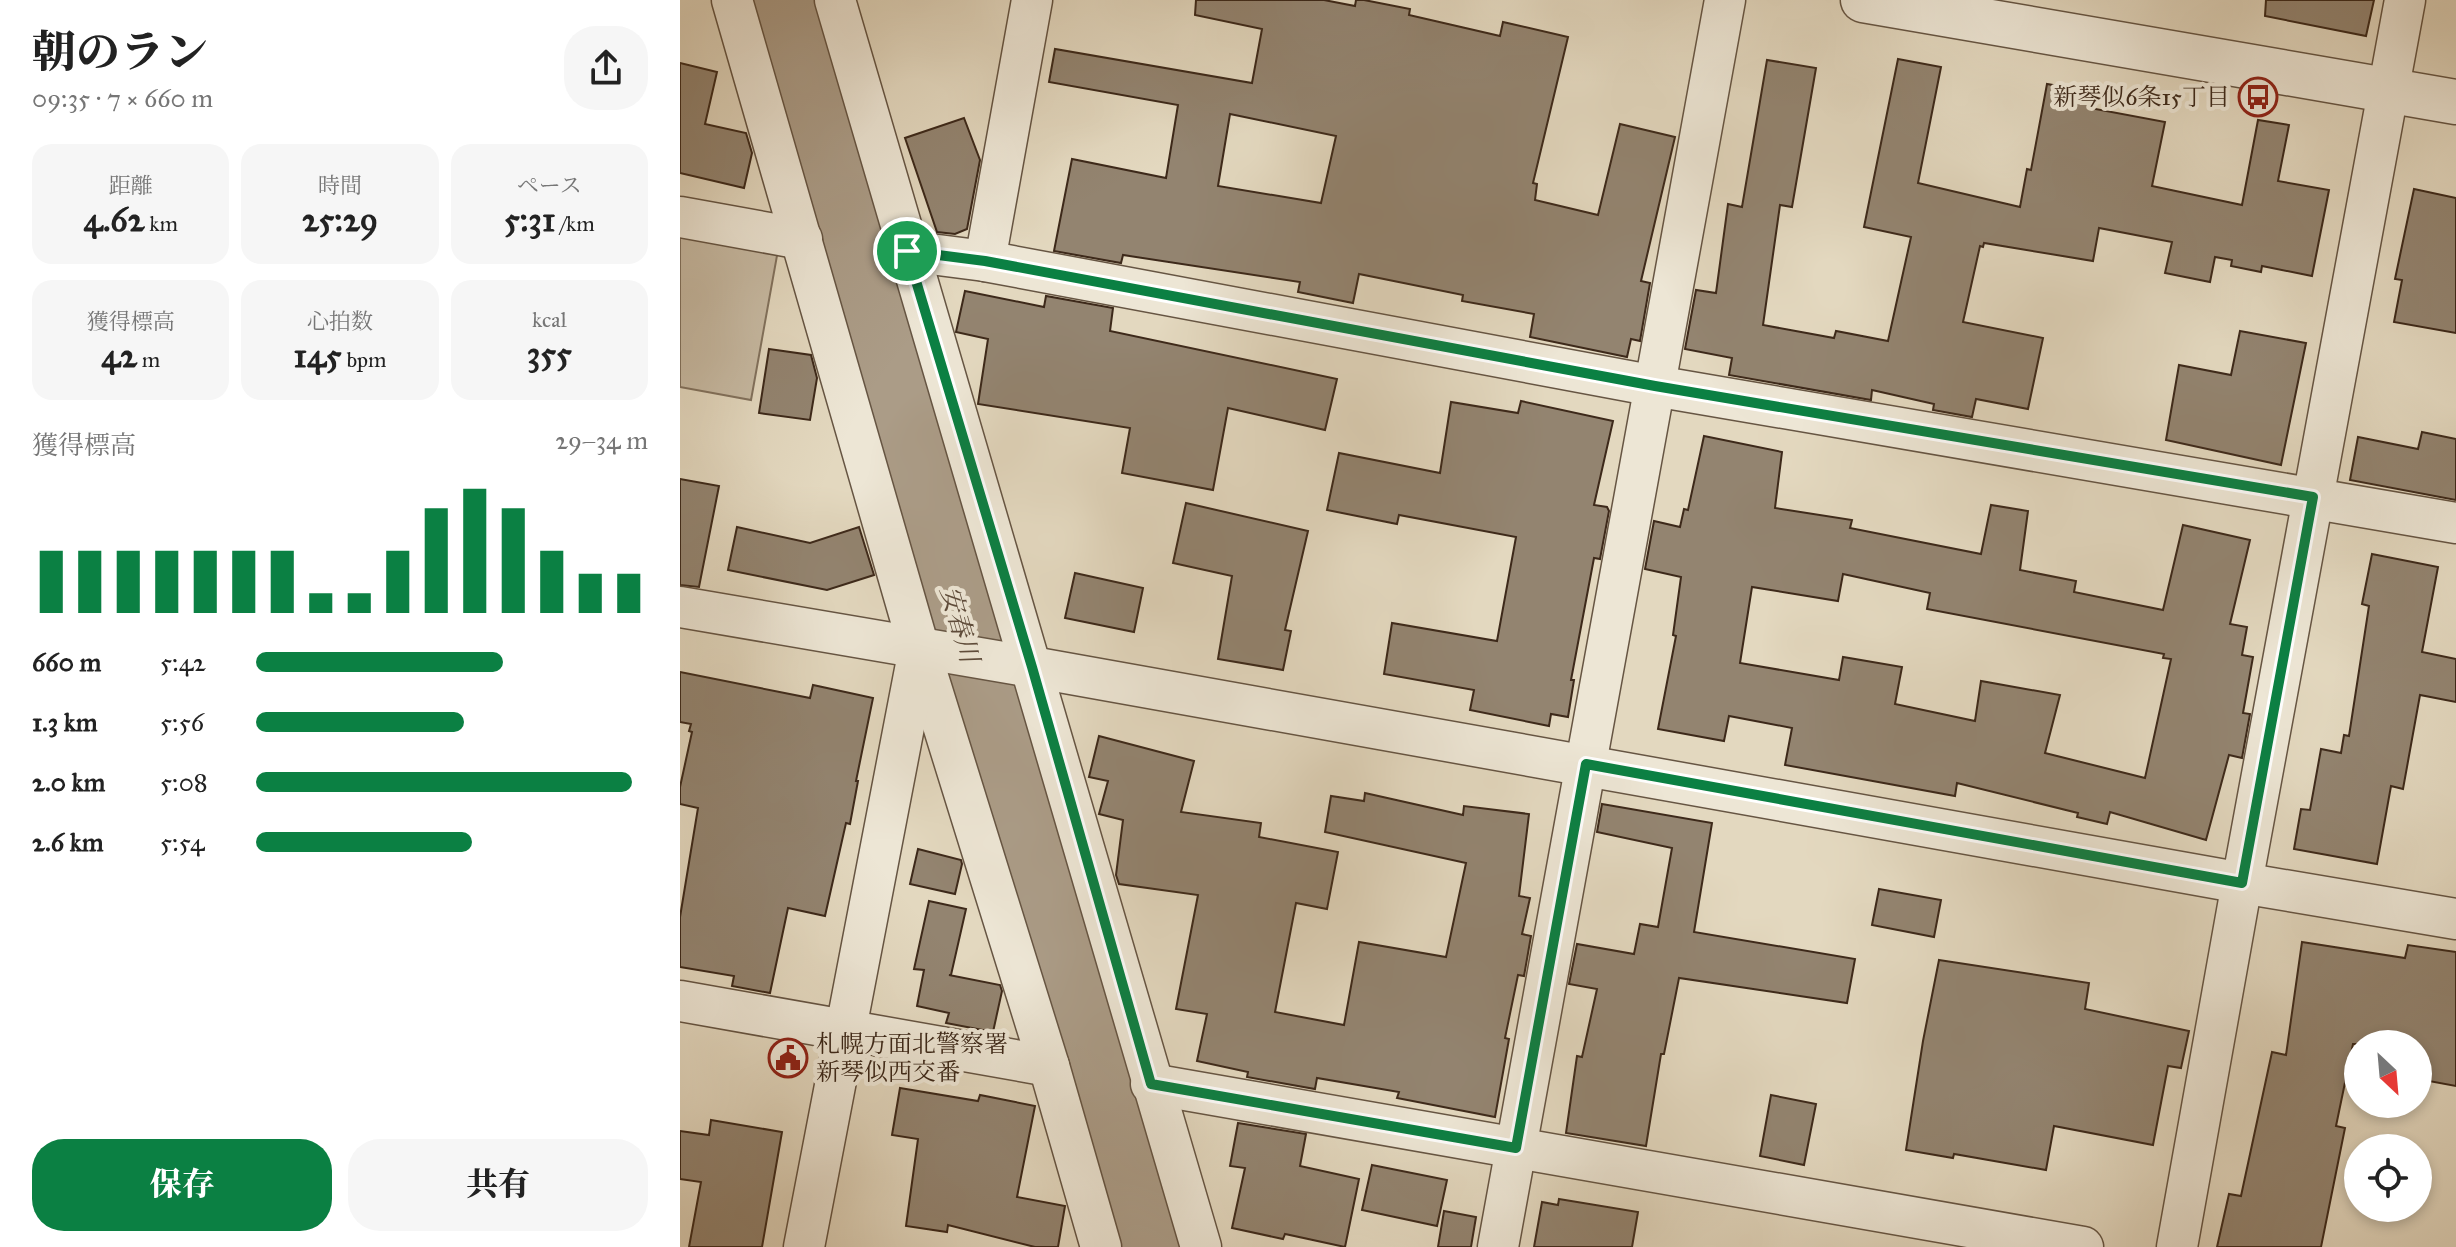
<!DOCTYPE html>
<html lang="ja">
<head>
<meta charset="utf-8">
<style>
  body { margin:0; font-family:"IM FELL Great Primer","Noto Serif JP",serif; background:#f6f6f6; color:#222; height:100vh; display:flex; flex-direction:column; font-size:30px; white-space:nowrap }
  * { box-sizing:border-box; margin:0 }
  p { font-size:26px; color:#767676 }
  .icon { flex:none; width:44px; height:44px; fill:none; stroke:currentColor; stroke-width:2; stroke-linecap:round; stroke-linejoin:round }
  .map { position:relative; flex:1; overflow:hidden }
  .details { display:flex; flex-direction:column; background:#fff; width:680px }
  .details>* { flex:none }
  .needle { width:52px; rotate:154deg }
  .buttons { position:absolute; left:1664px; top:1030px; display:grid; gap:16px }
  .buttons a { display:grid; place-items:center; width:88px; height:88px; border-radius:50%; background:#fff; box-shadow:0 4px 12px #0003; font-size:40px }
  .pin { position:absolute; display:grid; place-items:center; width:68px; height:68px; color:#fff; margin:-34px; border:4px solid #fff; border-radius:50%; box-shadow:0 2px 8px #0007 }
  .round { display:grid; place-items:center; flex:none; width:84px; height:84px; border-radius:32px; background:#f6f6f6 }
  .head { display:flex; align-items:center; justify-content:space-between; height:136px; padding:0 32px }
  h1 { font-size:44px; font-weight:800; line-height:60px }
  .metrics { display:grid; grid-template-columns:repeat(3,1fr); gap:12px; height:136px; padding:8px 32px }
  .metrics div { display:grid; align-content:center; border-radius:20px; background:#f6f6f6; text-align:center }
  .metrics b { font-size:34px; font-weight:800 }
  .metrics small { font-size:22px; font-weight:400 }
  .metrics p { font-size:22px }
  .chart { height:224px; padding:16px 32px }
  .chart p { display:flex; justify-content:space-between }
  .chart svg { width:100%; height:144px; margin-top:8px; stroke:#0b8043; stroke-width:6 }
  .cta { display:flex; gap:16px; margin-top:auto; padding:16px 32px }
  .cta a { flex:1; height:92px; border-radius:32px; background:#0b8043; color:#fff; font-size:32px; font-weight:800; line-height:92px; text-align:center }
  .cta a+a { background:#f6f6f6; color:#222 }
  ul { padding:0 32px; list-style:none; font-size:26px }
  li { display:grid; grid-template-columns:128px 96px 1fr; align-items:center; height:60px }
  li i { height:20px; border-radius:10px; background:#0b8043 }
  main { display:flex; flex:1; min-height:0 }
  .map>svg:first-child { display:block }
</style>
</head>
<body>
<main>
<section class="details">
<div class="head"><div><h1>朝のラン</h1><p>09:35 · 7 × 660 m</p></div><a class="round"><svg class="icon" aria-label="share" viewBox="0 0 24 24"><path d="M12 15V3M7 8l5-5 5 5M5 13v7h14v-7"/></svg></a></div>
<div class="metrics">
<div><p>距離</p><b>4.62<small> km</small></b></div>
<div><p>時間</p><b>25:29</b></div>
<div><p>ペース</p><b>5:31<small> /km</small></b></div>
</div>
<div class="metrics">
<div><p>獲得標高</p><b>42<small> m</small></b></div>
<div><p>心拍数</p><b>145<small> bpm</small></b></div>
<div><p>kcal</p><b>355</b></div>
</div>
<div class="chart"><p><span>獲得標高</span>29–34 m</p>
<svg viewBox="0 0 160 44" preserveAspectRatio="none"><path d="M5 44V25M15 44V25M25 44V25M35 44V25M45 44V25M55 44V25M65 44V25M75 44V38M85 44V38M95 44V25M105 44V12M115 44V6M125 44V12M135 44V25M145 44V32M155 44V32"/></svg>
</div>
<ul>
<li><b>660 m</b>5:42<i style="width:63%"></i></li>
<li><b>1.3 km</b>5:56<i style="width:53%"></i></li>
<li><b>2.0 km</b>5:08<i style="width:96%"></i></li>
<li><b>2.6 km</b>5:54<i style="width:55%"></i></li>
</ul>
<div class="cta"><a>保存</a><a>共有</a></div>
</section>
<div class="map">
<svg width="1776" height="1247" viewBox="0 0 1776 1247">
  <rect width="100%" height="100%" fill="#e3d8bf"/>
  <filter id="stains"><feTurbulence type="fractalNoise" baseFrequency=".0025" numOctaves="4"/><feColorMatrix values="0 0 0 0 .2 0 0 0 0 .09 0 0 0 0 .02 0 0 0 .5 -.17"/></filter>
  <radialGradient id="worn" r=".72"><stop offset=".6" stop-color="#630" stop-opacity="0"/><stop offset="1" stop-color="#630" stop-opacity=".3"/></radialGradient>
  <path fill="#c7baa3" stroke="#82725e" stroke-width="2" d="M0 231 98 250 71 400 0 387Z"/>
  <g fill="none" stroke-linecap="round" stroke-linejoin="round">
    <path stroke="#ab9c87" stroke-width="74" d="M97 0 272 590 463 1247"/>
  </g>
  <g fill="#938470" stroke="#3d291a" stroke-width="2" fill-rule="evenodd">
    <path d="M516 0H644L675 6 676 0H684L730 9 729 15 820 36 823 22 888 37 853 183 857 184 855 200 918 215 940 124 995 137 961 281 970 283 960 341 951 339 947 357 850 337 854 314 782 301 783 295 679 274 673 303 618 292 620 282 443 255 441 263 374 251 392 159 486 178 498 105 369 82 375 49 572 83 582 29 515 15ZM550 114 656 136 641 203 538 186Z"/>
    <path d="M1586 0H1694L1686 36 1585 16Z"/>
    <path d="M1218 59 1261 67 1238 183 1340 207 1347 169 1351 170 1367 84 1413 92 1410 108 1485 122 1472 186 1562 205 1578 120 1609 125 1598 181 1649 190 1632 276 1582 266 1581 272 1551 266 1552 260 1535 257 1530 282 1485 273 1492 242 1419 228 1413 261 1304 243 1303 247 1300 246 1283 322 1363 338 1348 409 1296 399 1292 417 1253 410 1254 404 1192 390 1191 400 1049 375 1052 358 1005 349 1016 290 1036 293 1048 204 1062 207 1087 60 1136 68 1112 207 1100 205 1083 325 1154 338 1156 331 1208 341 1231 237 1184 227Z"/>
    <path d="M0 63 37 72 25 124 66 133 72 153 64 188 0 173Z"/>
    <path d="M284 118 300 160 287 229 275 234 257 232 225 138Z"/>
    <path d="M1734 189 1776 198V333L1714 322 1722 280 1715 279Z"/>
    <path d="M285 291 364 307 366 296 433 308 430 331 657 379 645 430 548 408 533 490 442 473 450 428 298 404 308 339 276 332Z"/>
    <path d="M1560 331 1626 343 1601 465 1486 440 1499 365 1551 375Z"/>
    <path d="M89 349 131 355 137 378 130 420 79 413Z"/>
    <path d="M841 401 933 421 914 505 927 507 929 511 920 559 914 558 891 680H894L888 717 871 714 869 726 790 710 794 690 704 674 712 623 817 641 836 537 719 515 717 524 647 510 659 453 760 473 771 402 838 413Z"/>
    <path d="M1742 432 1776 439V500L1670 480 1678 437 1738 449Z"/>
    <path d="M1024 436 1102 452 1095 508 1172 520 1170 528 1301 554 1311 505 1348 511 1340 570 1396 581 1394 592 1483 610 1503 525 1570 540 1550 624 1567 627 1562 655 1573 657 1563 713 1570 714 1562 758 1549 755 1526 840 1430 812 1427 824 1397 817 1398 813 1277 783 1275 796 1105 765 1112 728 1049 716 1044 741 978 729 996 636 993 635 1001 577 965 569 974 521 1000 527 1004 509 1008 510ZM1163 574 1250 593 1247 609 1484 654 1483 658 1491 659 1465 778 1365 753 1380 695 1301 681 1295 721 1215 704 1222 667 1163 657 1159 680 1060 663 1072 587 1158 601Z"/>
    <path d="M0 479 39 486 19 587 0 585Z"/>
    <path d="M506 503 628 531 605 630 611 631 603 670 538 659 552 576 493 563Z"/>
    <path d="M57 527 130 543 179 527 194 575 147 590 48 570Z"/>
    <path d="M1692 554 1758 567 1742 652 1776 659V702L1740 695 1723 789 1711 786 1697 864 1614 849 1621 809 1630 810 1641 749 1661 753 1664 735 1669 736 1689 606 1682 604Z"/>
    <path d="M395 573 463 588 454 632 385 618Z"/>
    <path d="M0 672 130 698 133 685 193 698 176 781H178L170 824 166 823 145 916 108 908 90 993 52 986 54 976 0 967V917L18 808 0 804V787L12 732 9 731 11 724 0 722Z"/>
    <path d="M419 736 514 761 501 812 581 823 579 837 658 852 647 909 616 903 595 1012 664 1025 679 942 766 957 786 863 645 832 651 796 684 801 685 793 783 815 784 806 849 814 839 896 850 898 842 934 851 936 844 976 838 975 825 1038 829 1039 815 1117 717 1098 719 1092 637 1078 635 1089 567 1077 568 1072 517 1061 527 1014 496 1009 518 895 439 884 436 875 443 820 419 814 428 781 409 777Z"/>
    <path d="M922 804 1032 823 1014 932 1175 959 1167 1003 999 978 984 1054H981L966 1146 886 1133 897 1056 902 1057 917 989 889 984 897 944 954 954 960 924 978 927 992 848 917 832Z"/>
    <path d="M238 849 281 860 282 864 275 894 230 884Z"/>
    <path d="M1199 889 1261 900 1254 937 1192 925Z"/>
    <path d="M249 901 286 909 271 975H269L320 985 322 991 313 1032 266 1023 269 1013 237 1006 244 970 234 969Z"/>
    <path d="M1622 942 1725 958 1728 945 1776 952V1086L1738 1079V1044H1673L1656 1126 1665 1128 1641 1247H1537L1549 1194 1561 1196 1592 1052 1606 1055Z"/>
    <path d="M1259 960 1409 983 1405 1009 1509 1031 1501 1068 1488 1066 1473 1145 1374 1126 1366 1170 1274 1154 1273 1158 1226 1150 1243 1041Z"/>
    <path d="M220 1088 298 1101 300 1095 355 1106 337 1197 385 1206 378 1247H355L268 1225 267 1232 226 1226 238 1139 212 1135Z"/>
    <path d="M1091 1095 1136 1104 1124 1165 1080 1156Z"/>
    <path d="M31 1120 102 1132 82 1247H9L21 1182 0 1179V1131L29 1135Z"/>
    <path d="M558 1123 626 1134 620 1166 679 1179 665 1247 605 1234 603 1239 552 1228 565 1168 550 1166Z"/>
    <path d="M692 1165 767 1180 757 1226 682 1210Z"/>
    <path d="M879 1199 958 1212 952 1247H854L862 1202 878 1205Z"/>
    <path d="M764 1211 796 1217 791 1247H758Z"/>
  </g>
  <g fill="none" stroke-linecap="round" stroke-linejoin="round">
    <g stroke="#665543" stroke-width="43">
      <g id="minor">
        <path d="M52 0 239 648 369 1066 421 1247"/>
        <path d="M155 0 521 1247"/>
        <path d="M0 217 122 239"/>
        <path d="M227 251 305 261 975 386 1776 523"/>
        <path d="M305 261 352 0"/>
        <path d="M0 607 352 667 1562 883 1776 919"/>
        <path d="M0 1001 369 1066"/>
        <path d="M471 1084 1403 1247"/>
        <path d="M124 1247 238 654"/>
        <path d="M818 1247 1045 0"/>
        <path d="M1497 1247 1562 883 1725 0"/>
      </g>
    </g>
    <g stroke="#665543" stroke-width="47">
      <path id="tertiary" d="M1183 0 1776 102"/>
    </g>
    <use href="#minor" stroke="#ede6d5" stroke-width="40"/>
    <use href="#tertiary" stroke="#ede6d5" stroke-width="44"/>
  </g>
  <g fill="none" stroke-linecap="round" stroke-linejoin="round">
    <g stroke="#fff" stroke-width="16">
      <path id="route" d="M227 251 305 261 975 386 1633 497 1562 883 906 764 836 1148 471 1084 352 667Z"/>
    </g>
    <use href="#route" stroke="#0b8043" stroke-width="10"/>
  </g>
  <defs>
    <g id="bus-ring" transform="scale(2)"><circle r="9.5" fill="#ede6d5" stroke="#8f2418" stroke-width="1.5"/><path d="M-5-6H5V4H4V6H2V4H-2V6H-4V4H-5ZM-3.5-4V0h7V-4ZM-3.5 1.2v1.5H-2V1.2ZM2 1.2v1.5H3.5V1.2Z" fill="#8f2418"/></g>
    <g id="civic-ring" transform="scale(2)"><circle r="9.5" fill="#ede6d5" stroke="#8f2418" stroke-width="1.5"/><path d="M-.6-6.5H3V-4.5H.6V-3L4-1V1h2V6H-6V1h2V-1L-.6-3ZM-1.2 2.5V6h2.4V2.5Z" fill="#8f2418"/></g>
  </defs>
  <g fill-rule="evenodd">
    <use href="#bus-ring" x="1578" y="97"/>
    <use href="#civic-ring" x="108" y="1058"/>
  </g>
  <g text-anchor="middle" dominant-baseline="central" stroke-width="8" stroke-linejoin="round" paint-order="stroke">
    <g font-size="24" fill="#3d291a" stroke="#ede6d5" text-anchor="end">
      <text x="1550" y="97">新琴似6条15丁目</text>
      <text x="136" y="1044" text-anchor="start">札幌方面北警察署<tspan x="136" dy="28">新琴似西交番</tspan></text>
    </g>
    <g font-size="26" font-style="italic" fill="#5e4c3b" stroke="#ede6d5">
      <text transform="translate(280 624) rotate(74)">安春川</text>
    </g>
  </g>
  <rect width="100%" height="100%" filter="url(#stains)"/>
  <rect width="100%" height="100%" fill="url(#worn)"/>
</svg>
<div class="buttons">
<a><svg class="needle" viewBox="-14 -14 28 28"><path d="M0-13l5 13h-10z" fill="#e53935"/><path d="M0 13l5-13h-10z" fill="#767676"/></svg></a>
<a><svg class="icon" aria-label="locate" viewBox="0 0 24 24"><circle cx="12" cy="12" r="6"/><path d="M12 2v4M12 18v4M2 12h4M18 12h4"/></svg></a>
</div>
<div class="pin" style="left:227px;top:251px;background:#1e9e55"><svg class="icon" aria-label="arrive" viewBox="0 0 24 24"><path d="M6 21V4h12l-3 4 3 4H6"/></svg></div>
</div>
</main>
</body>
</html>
